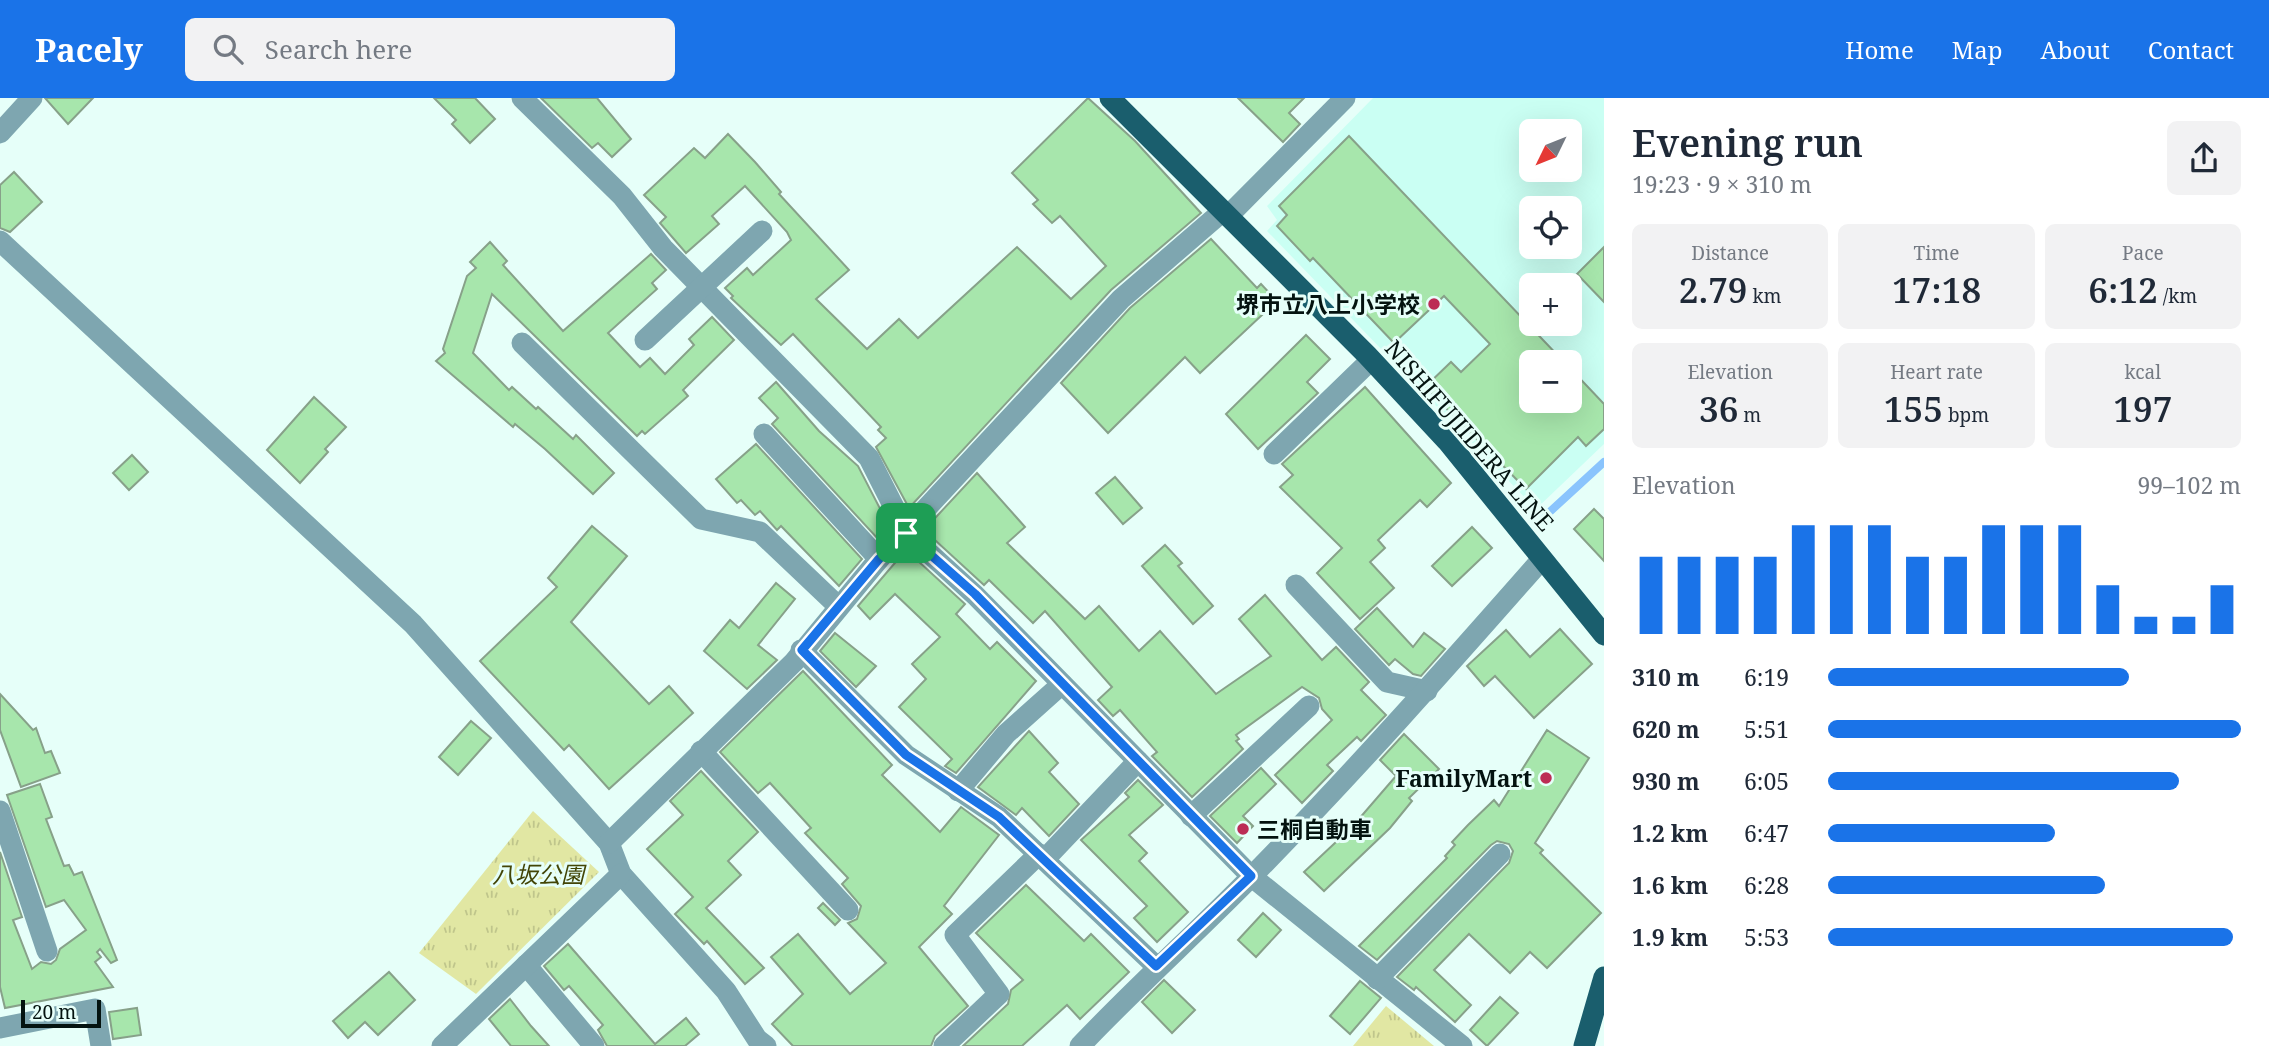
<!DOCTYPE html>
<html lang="en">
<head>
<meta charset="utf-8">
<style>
  body { margin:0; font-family:"Noto Serif","Noto Sans JP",serif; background:#f2f2f3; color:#1f2937; height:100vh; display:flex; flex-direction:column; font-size:26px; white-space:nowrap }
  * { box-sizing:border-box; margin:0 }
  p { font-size:23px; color:#747a83 }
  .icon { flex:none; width:38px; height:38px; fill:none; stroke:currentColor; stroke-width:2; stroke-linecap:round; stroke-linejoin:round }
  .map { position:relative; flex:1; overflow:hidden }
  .drawer { display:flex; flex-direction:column; background:#fff; width:665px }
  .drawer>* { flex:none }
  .needle { width:46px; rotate:227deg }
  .fabs { position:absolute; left:1519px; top:21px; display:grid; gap:14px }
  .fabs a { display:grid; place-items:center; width:63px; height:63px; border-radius:10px; background:#fff; box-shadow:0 7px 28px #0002; font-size:35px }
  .scale { position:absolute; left:21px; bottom:18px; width:80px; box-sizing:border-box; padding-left:7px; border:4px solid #041310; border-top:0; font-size:19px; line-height:24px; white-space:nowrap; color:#041310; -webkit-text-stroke:5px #e6fff9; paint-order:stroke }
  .pin { position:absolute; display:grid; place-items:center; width:60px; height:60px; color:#fff; margin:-30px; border-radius:14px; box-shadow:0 4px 10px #0006 }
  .round { display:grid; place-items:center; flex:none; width:74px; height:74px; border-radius:10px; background:#f2f2f3 }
  .summary { display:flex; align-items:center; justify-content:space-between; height:119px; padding:0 28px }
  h1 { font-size:38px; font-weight:600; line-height:52px }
  .metrics { display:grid; grid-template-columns:repeat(3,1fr); gap:10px; height:119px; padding:7px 28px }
  .metrics div { display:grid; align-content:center; border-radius:10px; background:#f2f2f3; text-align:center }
  .metrics b { font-size:35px; font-weight:600 }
  .metrics small { font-size:19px; font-weight:400 }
  .metrics p { font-size:19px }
  .chart { height:196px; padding:14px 28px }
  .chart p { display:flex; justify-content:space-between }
  .chart svg { width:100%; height:126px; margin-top:7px; stroke:#1a73e8; stroke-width:6 }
  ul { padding:0 28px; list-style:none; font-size:23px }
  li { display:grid; grid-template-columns:112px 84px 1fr; align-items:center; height:52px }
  li i { height:18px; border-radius:9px; background:#1a73e8 }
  header { display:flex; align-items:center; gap:42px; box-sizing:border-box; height:98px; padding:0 35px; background:#1a73e8; color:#fff }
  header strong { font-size:33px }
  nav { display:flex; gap:38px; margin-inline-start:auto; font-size:24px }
  .search { width:490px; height:63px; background:#f2f2f3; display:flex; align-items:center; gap:18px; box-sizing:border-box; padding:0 24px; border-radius:10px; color:#747a83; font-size:26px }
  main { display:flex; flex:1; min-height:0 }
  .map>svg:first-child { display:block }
</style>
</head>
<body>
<header>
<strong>Pacely</strong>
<div class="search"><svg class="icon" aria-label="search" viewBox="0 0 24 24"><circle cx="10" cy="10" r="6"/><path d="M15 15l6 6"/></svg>Search here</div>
<nav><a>Home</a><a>Map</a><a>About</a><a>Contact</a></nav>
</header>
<main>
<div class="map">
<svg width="1604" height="948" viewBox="0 0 1604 948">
  <defs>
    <pattern id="park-tufts" width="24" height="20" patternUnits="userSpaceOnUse" patternTransform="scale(1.75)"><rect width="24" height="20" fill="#e1e7a3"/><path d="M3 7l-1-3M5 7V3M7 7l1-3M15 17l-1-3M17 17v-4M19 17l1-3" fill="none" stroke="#bfc58b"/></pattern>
  </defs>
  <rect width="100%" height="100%" fill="#e6fff9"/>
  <path fill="#cafff3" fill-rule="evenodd" d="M1373 0H1604V346L1536 411 1267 133 1277 122 1267 108ZM1531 33H1570V72H1531ZM1531 110H1570V149H1531ZM1531 187H1570V226H1531ZM1531 264H1570V303H1531Z"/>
  <g fill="url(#park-tufts)">
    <path d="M533 713 599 774 476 896 419 855Z"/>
    <path d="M1386 908 1434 948H1353Z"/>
  </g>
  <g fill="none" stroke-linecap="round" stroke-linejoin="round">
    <path stroke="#8ac4fd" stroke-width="8" d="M1543 420 1604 364"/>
  </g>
  <g fill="#a7e6ac" stroke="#87a189" stroke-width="2">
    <path d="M45 0H93L68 26Z"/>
    <path d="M434 0H475L495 21 470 45 452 26 456 22Z"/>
    <path d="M541 0H597L631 41 612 59 598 45 592 50Z"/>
    <path d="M1088 0 1135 43 1201 115 1111 192 909 410 876 349 886 340 878 332 881 329 793 236 781 247 731 200 733 198 725 190 747 170 753 177 791 142 787 134 745 88 712 118 719 126 686 155 660 125 666 119 644 97 694 50 705 60 728 36 755 64 781 94 779 96 849 172 816 201 867 251 899 221 918 240 1017 149 1071 201 1106 168 1060 118 1052 125 1033 106 1038 102 1012 75Z"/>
    <path d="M1238 0H1304L1289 15 1300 26 1283 44Z"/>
    <path d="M1349 38 1564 264H1531V303H1570V270L1604 306V331L1586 348 1578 339 1526 391 1425 289 1451 264 1461 274 1490 246 1444 198 1394 245 1313 160 1310 163 1277 128 1287 117 1279 108Z"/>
    <path d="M14 74 42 104 10 134 0 130V87Z"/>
    <path d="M1211 141 1257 190 1261 186 1277 203 1200 275 1185 259 1108 335 1061 285 1130 210Z"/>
    <path d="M490 144 507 163 503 167 563 233 651 156 666 172 652 185 657 191 608 235 640 269 650 260 665 276 694 247 689 241 712 219 734 242 683 292 688 298 645 336 642 333 637 338 492 196 473 255 509 292 512 289 536 311 538 309 573 341 576 337 614 375 593 396 545 351 515 326 513 329 436 263 445 255 443 251 467 178 476 170 470 164Z"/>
    <path d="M1604 149V204L1577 176Z"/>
    <path d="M1306 237 1330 261 1307 284 1318 295 1258 351 1226 316Z"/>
    <path d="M776 284 819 333 858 368 890 430 879 442 772 326 778 320 759 300Z"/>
    <path d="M1365 289 1451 385 1427 409 1420 402 1378 442 1385 450 1370 464 1394 490 1360 521 1317 475 1342 450 1280 389 1293 377 1282 366Z"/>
    <path d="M314 299 346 329 325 351 328 354 300 385 267 352Z"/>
    <path d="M756 346 862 461 839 488 781 428 777 432 760 413 755 417 741 402 737 405 716 381Z"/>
    <path d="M132 357 148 374 129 392 113 375Z"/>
    <path d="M977 375 1025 429 1007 445 1085 521 1099 508 1139 553 1160 533 1216 596 1271 558 1239 521 1265 497 1322 562 1336 549 1369 584 1361 592 1386 617 1361 643 1357 639 1327 667 1333 673 1302 705 1275 677 1332 622 1322 611 1319 600 1302 589 1236 637 1239 641 1236 643 1243 651 1192 699 1152 658 1157 654 1120 612 1113 618 1098 602 1112 589 1045 513 1033 525 989 482 984 487 924 432Z"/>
    <path d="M1115 379 1142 410 1123 426 1096 395Z"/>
    <path d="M1594 411 1604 421V463L1574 431Z"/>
    <path d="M592 428 627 458 571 524 649 606 669 588 693 615 609 691 569 647 564 652 480 563 557 489 548 480Z"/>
    <path d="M1472 429 1492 450 1452 488 1432 468Z"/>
    <path d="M1165 447 1182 465 1178 468 1213 508 1193 526 1142 468Z"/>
    <path d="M906 452 965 506 956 516 990 551 997 544 1036 583 956 675 945 668 952 661 899 609 926 581 912 566 940 539 895 496 870 521 858 508Z"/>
    <path d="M776 485 795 501 758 547 777 562 747 591 704 553 730 522 739 530Z"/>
    <path d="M1377 510 1413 549 1424 535 1445 551 1421 578 1413 576 1395 561 1389 567 1355 531Z"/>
    <path d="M1560 531 1592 566 1534 620 1495 578 1484 588 1467 568 1506 532 1530 559Z"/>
    <path d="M835 535 876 568 856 589 820 553Z"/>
    <path d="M803 573 892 667 882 677 940 734 961 709 999 737 944 808 952 816 919 849 968 908 935 938 931 948H793L772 926 803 896 771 859 798 836 850 896 886 865 848 825 857 821 861 808 842 786 848 780 805 735 811 730 770 685 758 695 720 654Z"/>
    <path d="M0 596 33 632 36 630 45 655 51 653 60 675 21 689 0 632Z"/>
    <path d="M471 623 491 640 458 677 439 659Z"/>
    <path d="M1547 632 1589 660 1535 745 1543 752 1540 755 1601 815 1547 870 1530 854 1510 875 1469 836 1434 872 1471 907 1455 924 1416 889 1414 892 1397 879 1509 765 1513 753 1509 746 1497 743 1491 747 1377 862 1359 848 1447 760 1445 758 1455 747 1452 744 1468 727 1494 702 1499 708Z"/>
    <path d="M1029 633 1058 665 1049 674 1079 706 1049 738 1022 710 1016 717 978 689Z"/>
    <path d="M1404 636 1439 671 1409 700 1412 703 1390 730 1324 793 1304 774 1352 729 1396 678 1380 662Z"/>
    <path d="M1261 670 1276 686 1243 718 1253 728 1237 745 1210 718Z"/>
    <path d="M701 673 758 734 728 763 741 777 706 810 764 870 745 886 707 843 704 846 675 816 693 799 647 751 683 717 670 703Z"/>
    <path d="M1138 682 1163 707 1129 737 1147 755 1139 763 1188 814 1157 844 1134 820 1147 808 1081 742 1129 699 1125 695Z"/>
    <path d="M40 686 52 719 46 721 64 768 69 767 74 777 82 774 117 862 111 865 100 851 97 854 101 859 95 864 113 889 5 910 0 889V754L22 819 13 822 32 871 41 864 51 866 56 862 60 851 86 832 64 802 46 809 7 697Z"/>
    <path d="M1026 787 1084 843 1091 836 1129 874 1080 921 1067 907 1022 948H963L1008 906 1011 892 1023 882 976 835Z"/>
    <path d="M823 805 840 822 835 827 818 810Z"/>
    <path d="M1263 815 1281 832 1256 859 1238 842Z"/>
    <path d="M568 846 655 946 686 920 699 936 685 948H607L598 932 603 927 569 888 564 892 544 868Z"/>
    <path d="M389 874 415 902 378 937 365 924 348 940 333 923Z"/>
    <path d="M1164 882 1195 912 1172 935 1142 904Z"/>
    <path d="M1360 883 1381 900 1350 936 1330 918Z"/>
    <path d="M1500 899 1518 915 1487 948 1470 932Z"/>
    <path d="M510 901 531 928 549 948H511L489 921Z"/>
    <path d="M137 910 141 937 113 941 109 914Z"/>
  </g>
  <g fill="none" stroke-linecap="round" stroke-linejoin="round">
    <g stroke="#7ea6b0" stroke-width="21">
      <path d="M522 0 622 98 663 150 869 360 907 435 975 497 1251 778 1462 948"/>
      <path d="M0 35 32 0"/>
      <path d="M1228 118 1345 0"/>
      <path d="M0 143 413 526 609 745 621 776 726 893 757 941 766 948"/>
      <path d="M645 242 762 133"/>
      <path d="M522 245 701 421 760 434 838 508"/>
      <path d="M764 336 879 461"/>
      <path d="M1274 356 1371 262"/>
      <path d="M1296 487 1387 584 1427 593"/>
      <path d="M801 552 906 657 999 719 1156 868"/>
      <path d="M701 653 848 812"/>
      <path d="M958 693 1006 636 1062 586"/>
      <path d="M0 713 47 853"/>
      <path d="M1191 718 1309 608"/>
      <path d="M609 745 794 564 879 461 1121 201 1223 113"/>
      <path d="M1045 761 1138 663"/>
      <path d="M526 867 594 948"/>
      <path d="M1377 881 1500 756"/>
      <path d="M0 930 95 911 101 948"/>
      <path d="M442 948 621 776"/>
      <path d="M944 948 999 896 955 837 1039 756"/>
      <path d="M1080 948C1136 889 1196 835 1253 777 1353 675 1448 568 1542 461"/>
    </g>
    <g stroke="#1a5e6d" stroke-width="21">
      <path d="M1110 0 1367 257 1447 343 1604 537"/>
      <path d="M1584 948 1604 879"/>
    </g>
  </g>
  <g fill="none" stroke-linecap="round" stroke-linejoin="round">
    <g stroke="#fff" stroke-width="14">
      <path id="route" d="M906 435 975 496 1251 778 1156 868 999 719 906 657 802 552 879 461Z"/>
    </g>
    <use href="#route" stroke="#1a73e8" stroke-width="9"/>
  </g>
  <g fill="#bc2c55" stroke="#e6fff9" stroke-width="2.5">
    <circle cx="1434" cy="206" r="7"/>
    <circle cx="1546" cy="680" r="7"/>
    <circle cx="1243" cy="731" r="7"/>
  </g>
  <g text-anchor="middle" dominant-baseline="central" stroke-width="6" stroke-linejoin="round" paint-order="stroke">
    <g font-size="23" font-weight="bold" fill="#041310" stroke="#e6fff9" text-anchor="end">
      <text x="1420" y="206">堺市立八上小学校</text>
      <text x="1532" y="680">FamilyMart</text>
      <text x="1257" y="731" text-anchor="start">三桐自動車</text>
    </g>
    <g font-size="23" fill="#041310" stroke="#e6fff9">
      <text transform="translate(1470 337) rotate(49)">NISHIFUJIIDERA LINE</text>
    </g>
    <g font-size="23" font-style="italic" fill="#424506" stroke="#e6fff9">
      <text x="538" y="776">八坂公園</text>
    </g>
  </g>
</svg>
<div class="fabs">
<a><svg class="needle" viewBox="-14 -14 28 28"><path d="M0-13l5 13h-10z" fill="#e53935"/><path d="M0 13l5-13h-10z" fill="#747a83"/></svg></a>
<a><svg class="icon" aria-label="locate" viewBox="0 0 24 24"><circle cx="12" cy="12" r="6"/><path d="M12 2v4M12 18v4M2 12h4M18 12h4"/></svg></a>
<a>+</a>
<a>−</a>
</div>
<div class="scale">20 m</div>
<div class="pin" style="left:906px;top:435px;background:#1e9e55"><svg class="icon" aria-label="arrive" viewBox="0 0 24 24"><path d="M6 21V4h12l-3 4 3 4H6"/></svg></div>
</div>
<section class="drawer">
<div class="summary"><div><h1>Evening run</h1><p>19:23 · 9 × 310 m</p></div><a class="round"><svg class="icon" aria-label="share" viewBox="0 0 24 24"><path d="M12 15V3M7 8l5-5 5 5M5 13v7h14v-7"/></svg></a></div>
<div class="metrics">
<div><p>Distance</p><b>2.79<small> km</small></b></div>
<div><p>Time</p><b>17:18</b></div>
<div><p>Pace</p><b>6:12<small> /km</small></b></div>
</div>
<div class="metrics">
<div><p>Elevation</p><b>36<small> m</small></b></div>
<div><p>Heart rate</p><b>155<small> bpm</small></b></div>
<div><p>kcal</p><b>197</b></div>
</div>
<div class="chart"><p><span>Elevation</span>99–102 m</p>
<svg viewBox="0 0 160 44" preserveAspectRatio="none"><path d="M5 44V17M15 44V17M25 44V17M35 44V17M45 44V6M55 44V6M65 44V6M75 44V17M85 44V17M95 44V6M105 44V6M115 44V6M125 44V27M135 44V38M145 44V38M155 44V27"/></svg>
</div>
<ul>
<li><b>310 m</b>6:19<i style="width:73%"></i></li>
<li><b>620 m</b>5:51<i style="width:100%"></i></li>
<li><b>930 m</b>6:05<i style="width:85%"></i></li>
<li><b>1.2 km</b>6:47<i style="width:55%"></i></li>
<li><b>1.6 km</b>6:28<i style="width:67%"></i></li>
<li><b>1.9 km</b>5:53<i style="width:98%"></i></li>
</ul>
</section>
</main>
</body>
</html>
